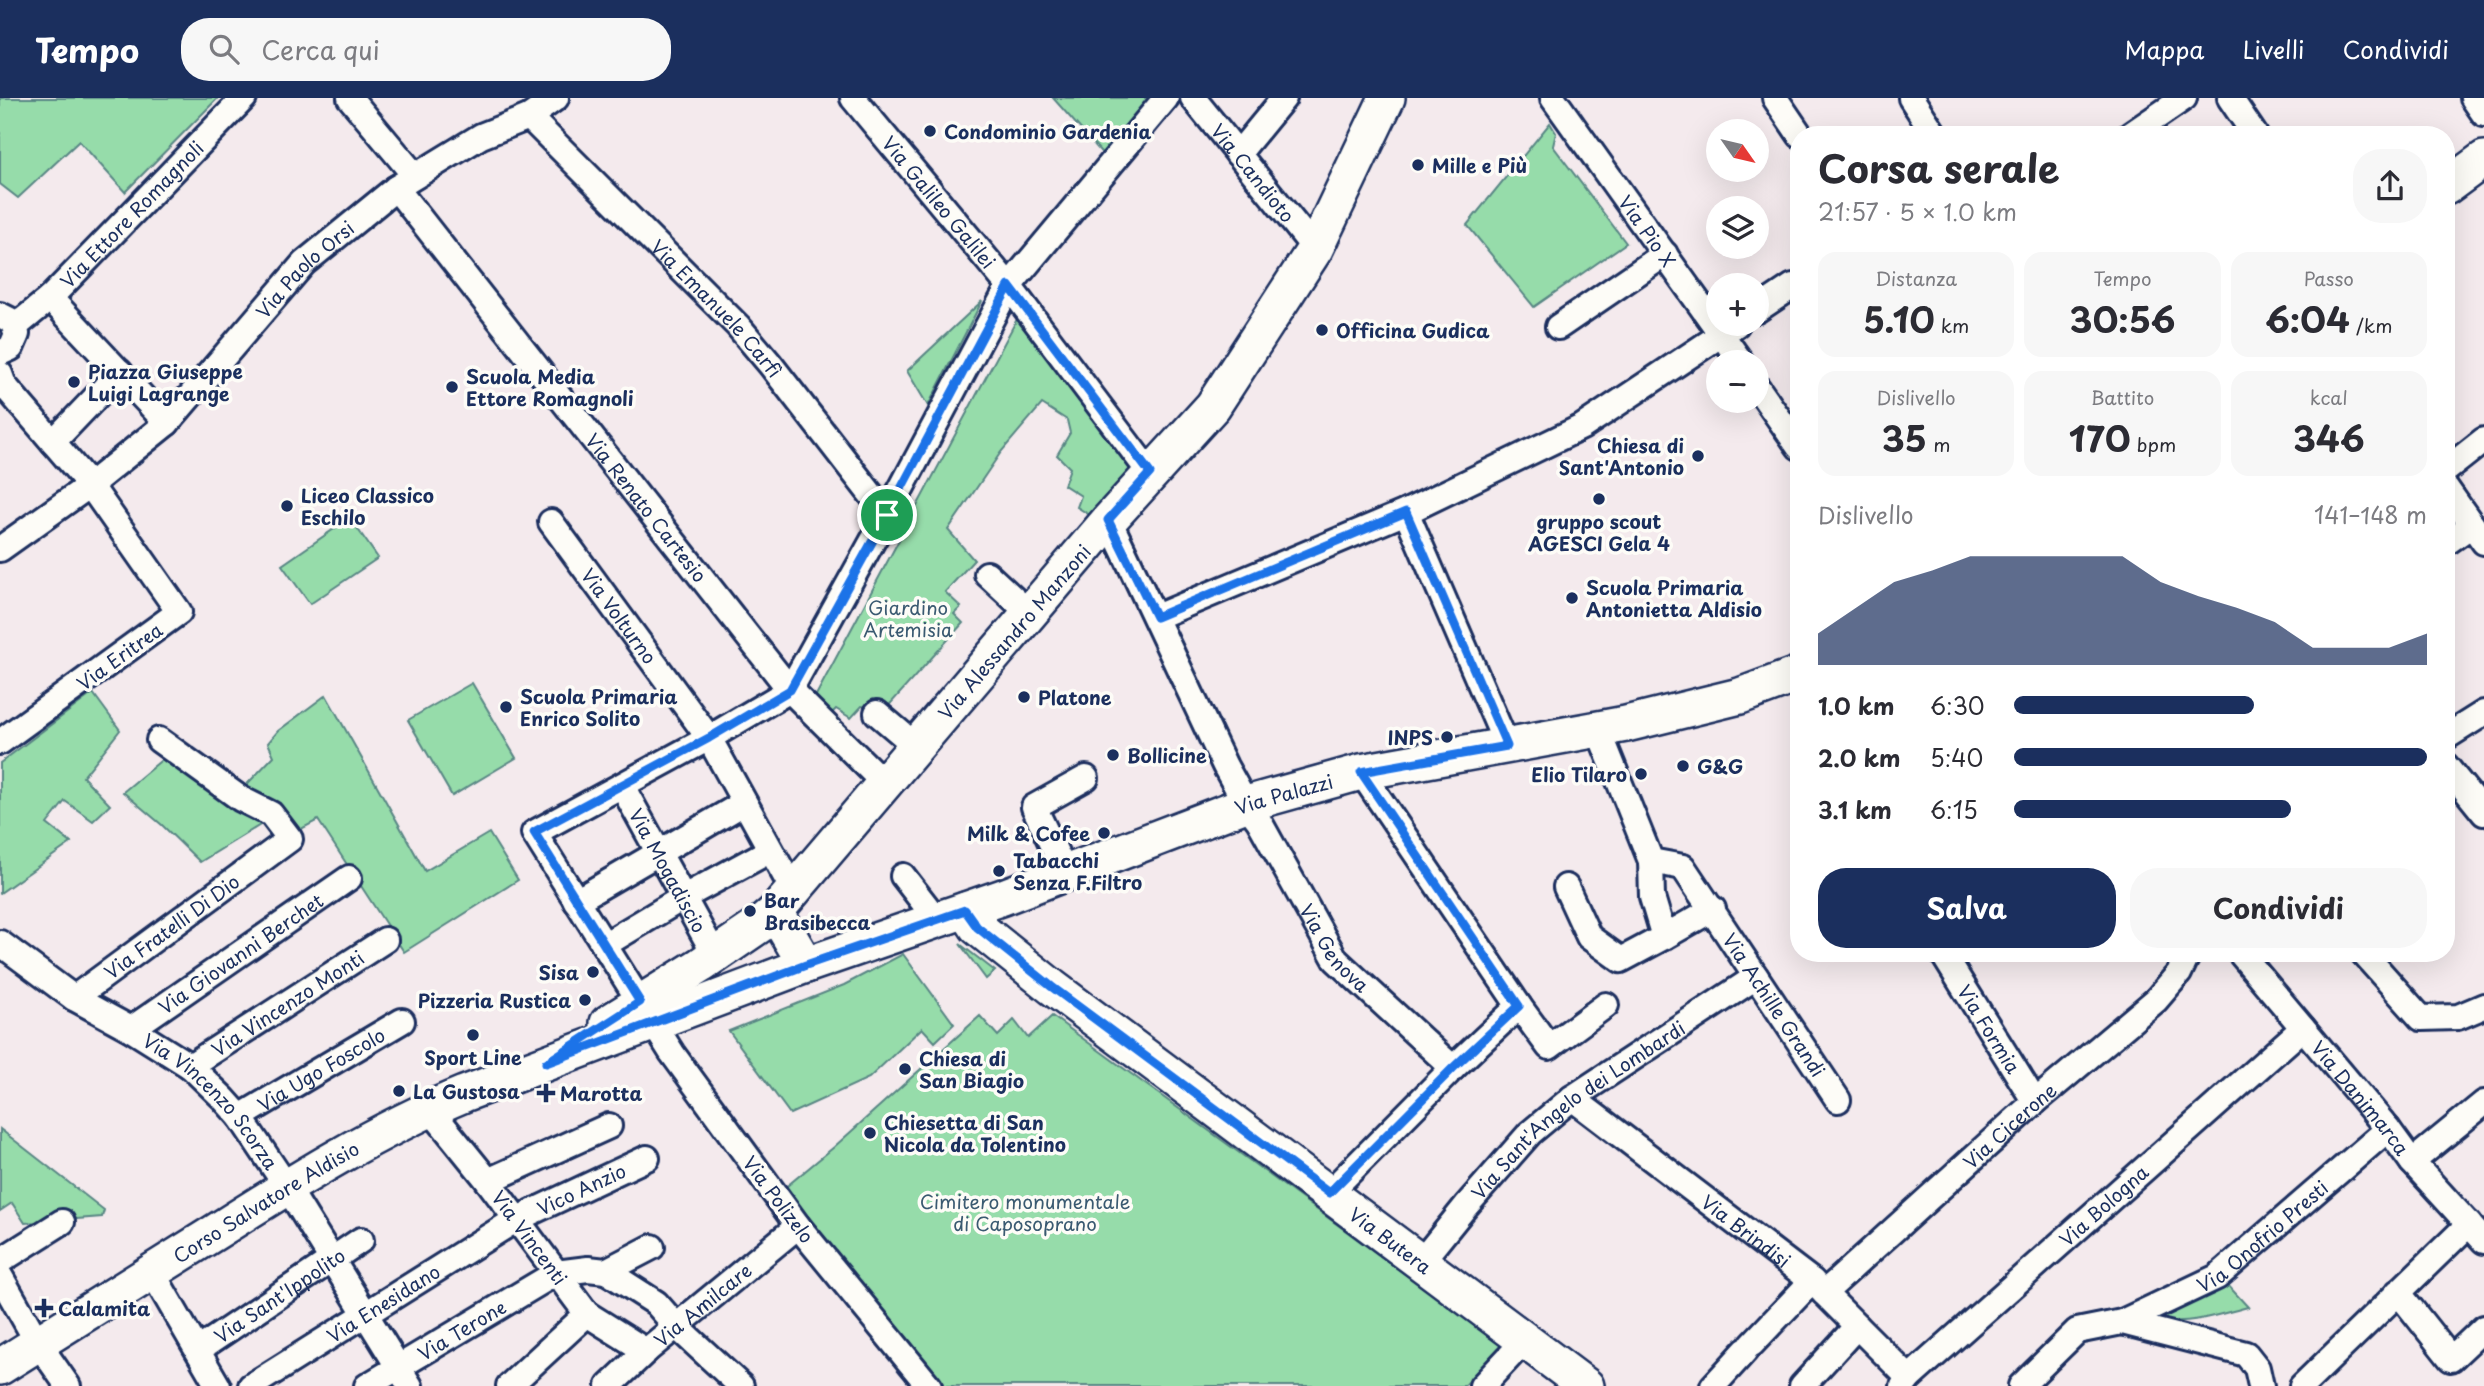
<!DOCTYPE html>
<html lang="it">
<head>
<meta charset="utf-8">
<style>
  body { margin:0; font-family:"Playpen Sans",sans-serif; background:#f7f7f7; color:#2b2b33; height:100vh; display:flex; flex-direction:column; font-size:26px; white-space:nowrap }
  * { box-sizing:border-box; margin:0 }
  p { font-size:23px; color:#7c7c81 }
  .icon { flex:none; width:38px; height:38px; fill:none; stroke:currentColor; stroke-width:2; stroke-linecap:round; stroke-linejoin:round }
  .map { position:relative; flex:1; overflow:hidden }
  .panel { position:absolute; left:1790px; top:28px; width:665px; height:836px; display:flex; flex-direction:column; background:#fff; border-radius:28px; box-shadow:0 7px 28px #0002 }
  .panel>* { flex:none }
  .needle { width:46px; rotate:124deg }
  .tools { position:absolute; left:1706px; top:21px; display:grid; gap:14px }
  .tools a { display:grid; place-items:center; width:63px; height:63px; border-radius:50%; background:#fff; box-shadow:0 7px 28px #0002; font-size:35px }
  .pin { position:absolute; display:grid; place-items:center; width:60px; height:60px; color:#fff; margin:-30px; border:4px solid #fff; border-radius:50%; box-shadow:0 2px 7px #0007 }
  .round { display:grid; place-items:center; flex:none; width:74px; height:74px; border-radius:28px; background:#f7f7f7 }
  .headline { display:flex; align-items:center; justify-content:space-between; height:119px; padding:0 28px }
  h1 { font-size:38px; font-weight:700; line-height:52px }
  .stats { display:grid; grid-template-columns:repeat(3,1fr); gap:10px; height:119px; padding:7px 28px }
  .stats div { display:grid; align-content:center; border-radius:18px; background:#f7f7f7; text-align:center }
  .stats b { font-size:35px; font-weight:700 }
  .stats small { font-size:19px; font-weight:400 }
  .stats p { font-size:19px }
  .chart { height:196px; padding:14px 28px }
  .chart p { display:flex; justify-content:space-between }
  .chart svg { width:100%; height:126px; margin-top:7px; fill:#1b2f5e; opacity:.7 }
  .button { display:flex; gap:14px; margin-top:auto; padding:14px 28px }
  .button a { flex:1; height:80px; border-radius:28px; background:#1b2f5e; color:#fff; font-size:28px; font-weight:700; line-height:80px; text-align:center }
  .button a+a { background:#f7f7f7; color:#2b2b33 }
  ul { padding:0 28px; list-style:none; font-size:23px }
  li { display:grid; grid-template-columns:112px 84px 1fr; align-items:center; height:52px }
  li i { height:18px; border-radius:9px; background:#1b2f5e }
  header { display:flex; align-items:center; gap:42px; box-sizing:border-box; height:98px; padding:0 35px; background:#1b2f5e; color:#fff }
  header strong { font-size:33px }
  nav { display:flex; gap:38px; margin-inline-start:auto; font-size:24px }
  .search { width:490px; height:63px; background:#f7f7f7; display:flex; align-items:center; gap:18px; box-sizing:border-box; padding:0 24px; border-radius:28px; color:#7c7c81; font-size:26px }
  .map>svg:first-child { display:block }
</style>
</head>
<body>
<header>
<strong>Tempo</strong>
<div class="search"><svg class="icon" aria-label="search" viewBox="0 0 24 24"><circle cx="10" cy="10" r="6"/><path d="M15 15l6 6"/></svg>Cerca qui</div>
<nav><a>Mappa</a><a>Livelli</a><a>Condividi</a></nav>
</header>
<div class="map">
<svg width="2484" height="1288" viewBox="0 0 2484 1288">
  <rect width="100%" height="100%" fill="#f4eaed"/>
  <filter id="ink" filterUnits="userSpaceOnUse"><feTurbulence type="fractalNoise" baseFrequency=".0143" numOctaves="2"/><feDisplacementMap in="SourceGraphic" scale="14" xChannelSelector="R" yChannelSelector="G"/><feConvolveMatrix kernelMatrix="1 2 1 2 8 2 1 2 1" color-interpolation-filters="sRGB"/></filter>
  <g filter="url(#ink)">
    <g fill="#96dcaa" stroke="#588684" stroke-width="2">
      <path d="M0 0H218L125 94 79 43 18 100 0 86Z"/>
      <path d="M1053 0H1162L1107 61Z"/>
      <path d="M1550 25 1556 35 1553 48 1626 145 1534 209 1467 127Z"/>
      <path d="M982 203 928 308 907 273Z"/>
      <path d="M1017 221 1135 376 1093 419 1077 409 1081 398 1064 387 1070 370 1057 357 1070 335 1067 322 1042 306 1001 354 948 432 974 462 945 494 961 509 954 516 963 525 884 613 862 608 851 620 836 611 831 616 814 601Z"/>
      <path d="M350 420 378 460 310 506 282 467Z"/>
      <path d="M472 585 516 660 452 698 408 622Z"/>
      <path d="M93 595 120 632 83 679 110 707 93 723 65 703 47 726 71 745 0 795V665Z"/>
      <path d="M326 597 425 773 489 735 518 782 404 854 318 722 284 740 270 721 200 764 162 727 123 694 165 659 229 705 274 658 268 645 278 633Z"/>
      <path d="M960 846 995 873 986 881Z"/>
      <path d="M903 856 954 926 935 944 922 930 869 980 790 1016 729 933 844 887Z"/>
      <path d="M980 918 998 938 1014 922 1028 940 1052 918 1505 1249 1464 1288H941L781 1093 834 1049Z"/>
      <path d="M0 1031 104 1112 102 1119 25 1125 12 1105 0 1113Z"/>
      <path d="M2225 1184 2248 1209C2220 1216 2191 1227 2163 1222L2160 1214Z"/>
    </g>
    <g fill="none" stroke-linecap="round" stroke-linejoin="round">
      <g stroke="#1b2f5e" stroke-width="30">
        <g id="street">
          <path d="M350 0 415 78"/>
          <path id="s1" d="M853 0 1009 188 1150 375"/>
          <path id="s2" d="M1193 0 1315 151"/>
          <path id="s3" d="M1553 0 1741 264"/>
          <path d="M1775 0 1800 37"/>
          <path d="M1911 0 1935 37"/>
          <path d="M2230 0 2255 37"/>
          <path d="M2473 0 2484 16"/>
          <path id="s4" d="M529 19 738 228 770 266 887 417"/>
          <path d="M2130 37 2184 0"/>
          <path d="M1238 56 1284 0"/>
          <path id="s5" d="M396 90 790 592 884 685"/>
          <path d="M50 200 167 325"/>
          <path d="M1757 212 1793 188"/>
          <path d="M0 217 12 223 17 236 11 250 0 255"/>
          <path id="s6" d="M16 228 50 200 244 0"/>
          <path d="M1558 229 1665 156"/>
          <path d="M0 276 4 287 90 387 179 514 0 644"/>
          <path d="M1757 289 1799 349"/>
          <path d="M53 344 120 274"/>
          <path d="M2446 372 2484 342"/>
          <path d="M2446 390 2484 444"/>
          <path d="M1406 414 1507 648"/>
          <path id="s7" d="M1109 422 1225 668 1246 706 1259 723 1336 862 1453 970"/>
          <path id="s8" d="M551 424 709 640 793 792"/>
          <path d="M2446 445 2472 427"/>
          <path id="s9" d="M0 451 90 387 167 325 304 165 396 90 481 38 529 19 556 0"/>
          <path d="M987 476 1029 515"/>
          <path d="M1156 519 1406 414 1582 329 1737 226"/>
          <path d="M877 615 916 648"/>
          <path id="s10" d="M1598 631 1651 763 1683 769 1838 1002"/>
          <path d="M2446 639 2484 615"/>
          <path d="M2446 668 2484 715"/>
          <path id="s11" d="M622 688 715 857"/>
          <path d="M1651 763 1652 799 1664 839 1713 811"/>
          <path d="M1066 776 1034 709 1086 680"/>
          <path d="M903 778 937 822"/>
          <path d="M1566 789 1589 839 1621 862 1664 839"/>
          <path d="M576 803 744 705"/>
          <path id="s12" d="M0 845 74 900 131 931 190 968 223 1000 240 1019 287 1089 410 1288"/>
          <path d="M604 847 684 799 769 753"/>
          <path id="s13" d="M1943 856 2035 1004"/>
          <path id="s14" d="M2241 856 2388 1031 2412 1064 2484 1143"/>
          <path d="M2364 856 2421 920 2458 919 2484 908"/>
          <path id="s15" d="M74 900 290 741 271 716 241 701 159 642"/>
          <path d="M1519 908 1549 949 1606 907"/>
          <path id="s16" d="M131 931 349 780"/>
          <path id="s17" d="M190 968 385 842"/>
          <path id="s18" d="M1572 1000 1812 1183 1909 1280"/>
          <path id="s19" d="M429 1010 488 1083 587 1216 646 1253"/>
          <path id="s20" d="M240 1019 402 923"/>
          <path d="M2412 1064 2484 1005"/>
          <path d="M488 1083 609 1028"/>
          <path d="M1329 1095 1453 970 1519 908 1361 674"/>
          <path d="M0 1163 62 1124"/>
          <path id="s21" d="M1420 1165 1466 1108 1530 1035 1572 1000 1756 879"/>
          <path d="M606 1173 656 1205 677 1229 741 1288"/>
          <path d="M152 1174 218 1288"/>
          <path d="M0 1178 38 1245 68 1288"/>
          <path d="M2398 1194 2451 1261 2484 1230"/>
          <path id="s22" d="M1824 1195 2035 1004 2156 902 2179 875 2188 856"/>
          <path d="M2122 1224 2246 1256 2257 1270 2261 1288"/>
          <path d="M1752 1246 1812 1183"/>
          <path id="s23" d="M198 1252 361 1142"/>
          <path id="s24" d="M251 1288 517 1121 647 1060"/>
          <path id="s25" d="M367 1288 556 1175 588 1171 606 1173 652 1149"/>
          <path d="M509 1288 587 1216"/>
          <path id="s26" d="M609 1288 646 1253 798 1128"/>
          <path d="M929 1288 798 1128 672 955 534 735 709 640 790 592 887 417 1009 188 1166 0"/>
          <path d="M1482 1288 1525 1242"/>
          <path d="M1713 1288 1745 1253"/>
          <path d="M1802 1288 1857 1228"/>
          <path id="s27" d="M1903 1288 1909 1280 2303 930"/>
          <path id="s28" d="M2021 1288 2077 1233 2122 1224 2217 1179 2388 1031"/>
          <path d="M2302 1288 2469 1126"/>
        </g>
      </g>
      <g stroke="#1b2f5e" stroke-width="40">
        <g id="secondary">
          <path d="M2446 89 2484 61"/>
          <path id="s29" d="M966 812 977 829 1052 889 1586 1288"/>
          <path d="M775 814 806 867"/>
          <path id="s30" d="M608 925 701 867 761 826 775 814 1109 422 1213 308 1315 151 1387 0"/>
          <path id="s31" d="M0 1269C72 1224 145 1178 217 1133 297 1082 377 1032 464 996L806 867 1003 799 1246 706 1361 674 1626 626 1740 598 1799 576"/>
        </g>
      </g>
      <use href="#street" stroke="#fdfcf7" stroke-width="24"/>
      <use href="#secondary" stroke="#fdfcf7" stroke-width="35"/>
    </g>
  </g>
  <g fill="none" stroke-linecap="round" stroke-linejoin="round" filter="url(#ink)">
    <g stroke="#fff" stroke-width="14">
      <path id="route" d="M1009 188 1150 375 1108 422 1156 519 1406 414 1507 648 1361 674 1519 908 1453 970 1329 1095 1052 889 977 829 965 812 806 867 546 965 640 904 534 734 709 640 790 592 887 417Z"/>
    </g>
    <use href="#route" stroke="#1a73e8" stroke-width="9"/>
  </g>
  <g fill="#1b2f5e" stroke="#fdfcf7" stroke-width="2.5">
    <circle cx="930" cy="33" r="7"/>
    <circle cx="1418" cy="67" r="7"/>
    <circle cx="1322" cy="232" r="7"/>
    <circle cx="74" cy="284" r="7"/>
    <circle cx="452" cy="289" r="7"/>
    <circle cx="1698" cy="358" r="7"/>
    <circle cx="1599" cy="401" r="7"/>
    <circle cx="287" cy="408" r="7"/>
    <circle cx="1572" cy="500" r="7"/>
    <circle cx="1024" cy="599" r="7"/>
    <circle cx="506" cy="609" r="7"/>
    <circle cx="1447" cy="639" r="7"/>
    <circle cx="1113" cy="657" r="7"/>
    <circle cx="1683" cy="668" r="7"/>
    <circle cx="1641" cy="676" r="7"/>
    <circle cx="1104" cy="735" r="7"/>
    <circle cx="999" cy="773" r="7"/>
    <circle cx="750" cy="813" r="7"/>
    <circle cx="593" cy="874" r="7"/>
    <circle cx="585" cy="902" r="7"/>
    <circle cx="473" cy="937" r="7"/>
    <circle cx="905" cy="971" r="7"/>
    <circle cx="399" cy="993" r="7"/>
    <path d="M542.5 984.5h7v7h7v7h-7v7h-7v-7h-7v-7h7z"/>
    <circle cx="870" cy="1035" r="7"/>
    <path d="M40.5 1199.5h7v7h7v7h-7v7h-7v-7h-7v-7h7z"/>
  </g>
  <g text-anchor="middle" dominant-baseline="central" stroke-width="7" stroke-linejoin="round" paint-order="stroke">
    <g font-size="19" font-weight="bold" fill="#1b2f5e" stroke="#fdfcf7" text-anchor="start">
      <text x="944" y="33">Condominio Gardenia</text>
      <text x="1432" y="67">Mille e Più</text>
      <text x="1336" y="232">Officina Gudica</text>
      <text x="88" y="273">Piazza Giuseppe<tspan x="88" dy="22">Luigi Lagrange</tspan></text>
      <text x="466" y="278">Scuola Media<tspan x="466" dy="22">Ettore Romagnoli</tspan></text>
      <text x="1684" y="347" text-anchor="end">Chiesa di<tspan x="1684" dy="22">Sant'Antonio</tspan></text>
      <text x="301" y="397">Liceo Classico<tspan x="301" dy="22">Eschilo</tspan></text>
      <text x="1599" y="423" text-anchor="middle">gruppo scout<tspan x="1599" dy="22">AGESCI Gela 4</tspan></text>
      <text x="1586" y="489">Scuola Primaria<tspan x="1586" dy="22">Antonietta Aldisio</tspan></text>
      <text x="520" y="598">Scuola Primaria<tspan x="520" dy="22">Enrico Solito</tspan></text>
      <text x="1038" y="599">Platone</text>
      <text x="1433" y="639" text-anchor="end">INPS</text>
      <text x="1127" y="657">Bollicine</text>
      <text x="1697" y="668">G&amp;G</text>
      <text x="1627" y="676" text-anchor="end">Elio Tilaro</text>
      <text x="1090" y="735" text-anchor="end">Milk &amp; Cofee</text>
      <text x="1013" y="762">Tabacchi<tspan x="1013" dy="22">Senza F.Filtro</tspan></text>
      <text x="764" y="802">Bar<tspan x="764" dy="22">Brasibecca</tspan></text>
      <text x="579" y="874" text-anchor="end">Sisa</text>
      <text x="571" y="902" text-anchor="end">Pizzeria Rustica</text>
      <text x="473" y="959" text-anchor="middle">Sport Line</text>
      <text x="919" y="960">Chiesa di<tspan x="919" dy="22">San Biagio</tspan></text>
      <text x="413" y="993">La Gustosa</text>
      <text x="560" y="995">Marotta</text>
      <text x="884" y="1024">Chiesetta di San<tspan x="884" dy="22">Nicola da Tolentino</tspan></text>
      <text x="58" y="1210">Calamita</text>
    </g>
    <g font-size="19" fill="#1b2f5e" stroke="#fdfcf7">
      <text stroke="none"><textPath href="#s2" startOffset="96">Via Candioto</textPath></text>
      <text stroke="none"><textPath href="#s1" startOffset="135">Via Galileo Galilei</textPath></text>
      <text stroke="none"><textPath href="#s6" startOffset="161">Via Ettore Romagnoli</textPath></text>
      <text stroke="none"><textPath href="#s3" startOffset="163">Via Pio X</textPath></text>
      <text stroke="none"><textPath href="#s9" startOffset="416">Via Paolo Orsi</textPath></text>
      <text stroke="none"><textPath href="#s4" startOffset="268">Via Emanuele Carfì</textPath></text>
      <text stroke="none"><textPath href="#s5" startOffset="406">Via Renato Cartesio</textPath></text>
      <text stroke="none"><textPath href="#s8" startOffset="116">Via Volturno</textPath></text>
      <text stroke="none"><textPath href="#s30" startOffset="569">Via Alessandro Manzoni</textPath></text>
      <text transform="translate(119 558) rotate(-36)">Via Eritrea</text>
      <text stroke="none"><textPath href="#s31" startOffset="1412">Via Palazzi</textPath></text>
      <text stroke="none"><textPath href="#s11" startOffset="96">Via Mogadiscio</textPath></text>
      <text stroke="none"><textPath href="#s15" startOffset="121">Via Fratelli Di Dio</textPath></text>
      <text stroke="none"><textPath href="#s7" startOffset="485">Via Genova</textPath></text>
      <text stroke="none"><textPath href="#s16" startOffset="133">Via Giovanni Berchet</textPath></text>
      <text stroke="none"><textPath href="#s17" startOffset="116">Via Vincenzo Monti</textPath></text>
      <text stroke="none"><textPath href="#s10" startOffset="340">Via Achille Grandi</textPath></text>
      <text stroke="none"><textPath href="#s13" startOffset="88">Via Formia</textPath></text>
      <text stroke="none"><textPath href="#s20" startOffset="94">Via Ugo Foscolo</textPath></text>
      <text stroke="none"><textPath href="#s14" startOffset="187">Via Danimarca</textPath></text>
      <text stroke="none"><textPath href="#s12" startOffset="266">Via Vincenzo Scorza</textPath></text>
      <text stroke="none"><textPath href="#s21" startOffset="222">Via Sant'Angelo dei Lombardi</textPath></text>
      <text stroke="none"><textPath href="#s22" startOffset="250">Via Cicerone</textPath></text>
      <text stroke="none"><textPath href="#s24" startOffset="385">Vico Anzio</textPath></text>
      <text transform="translate(779 1101) rotate(53)">Via Polizelo</text>
      <text stroke="none"><textPath href="#s31" startOffset="313">Corso Salvatore Aldisio</textPath></text>
      <text stroke="none"><textPath href="#s27" startOffset="270">Via Bologna</textPath></text>
      <text stroke="none"><textPath href="#s18" startOffset="219">Via Brindisi</textPath></text>
      <text stroke="none"><textPath href="#s28" startOffset="290">Via Onofrio Presti</textPath></text>
      <text stroke="none"><textPath href="#s19" startOffset="164">Via Vincenti</textPath></text>
      <text stroke="none"><textPath href="#s29" startOffset="539">Via Butera</textPath></text>
      <text stroke="none"><textPath href="#s23" startOffset="98">Via Sant'Ippolito</textPath></text>
      <text stroke="none"><textPath href="#s24" startOffset="156">Via Enesidano</textPath></text>
      <text stroke="none"><textPath href="#s26" startOffset="124">Via Amilcare</textPath></text>
      <text stroke="none"><textPath href="#s25" startOffset="110">Via Terone</textPath></text>
    </g>
    <g font-size="19" fill="#3a5a71" stroke="#fdfcf7">
      <text x="908" y="509">Giardino<tspan x="908" dy="22">Artemisia</tspan></text>
      <text x="1025" y="1103">Cimitero monumentale<tspan x="1025" dy="22">di Caposoprano</tspan></text>
    </g>
  </g>
</svg>
<div class="tools">
<a><svg class="needle" viewBox="-14 -14 28 28"><path d="M0-13l5 13h-10z" fill="#e53935"/><path d="M0 13l5-13h-10z" fill="#7c7c81"/></svg></a>
<a><svg class="icon" aria-label="layers" viewBox="0 0 24 24"><path d="M12 4l9 5-9 5-9-5zM3 14l9 5 9-5"/></svg></a>
<a>+</a>
<a>−</a>
</div>
<div class="pin" style="left:887px;top:417px;background:#1e9e55"><svg class="icon" aria-label="arrive" viewBox="0 0 24 24"><path d="M6 21V4h12l-3 4 3 4H6"/></svg></div>
<section class="panel">
<div class="headline"><div><h1>Corsa serale</h1><p>21:57 · 5 × 1.0 km</p></div><a class="round"><svg class="icon" aria-label="share" viewBox="0 0 24 24"><path d="M12 15V3M7 8l5-5 5 5M5 13v7h14v-7"/></svg></a></div>
<div class="stats">
<div><p>Distanza</p><b>5.10<small> km</small></b></div>
<div><p>Tempo</p><b>30:56</b></div>
<div><p>Passo</p><b>6:04<small> /km</small></b></div>
</div>
<div class="stats">
<div><p>Dislivello</p><b>35<small> m</small></b></div>
<div><p>Battito</p><b>170<small> bpm</small></b></div>
<div><p>kcal</p><b>346</b></div>
</div>
<div class="chart"><p><span>Dislivello</span>141–148 m</p>
<svg viewBox="0 0 160 44" preserveAspectRatio="none"><path d="M0 44V33L10 24L20 15L30 11L40 6L50 6L60 6L70 6L80 6L90 15L100 20L110 24L120 29L130 38L140 38L150 38L160 33V44z"/></svg>
</div>
<ul>
<li><b>1.0 km</b>6:30<i style="width:58%"></i></li>
<li><b>2.0 km</b>5:40<i style="width:100%"></i></li>
<li><b>3.1 km</b>6:15<i style="width:67%"></i></li>
</ul>
<div class="button"><a>Salva</a><a>Condividi</a></div>
</section>
</div>
</body>
</html>
